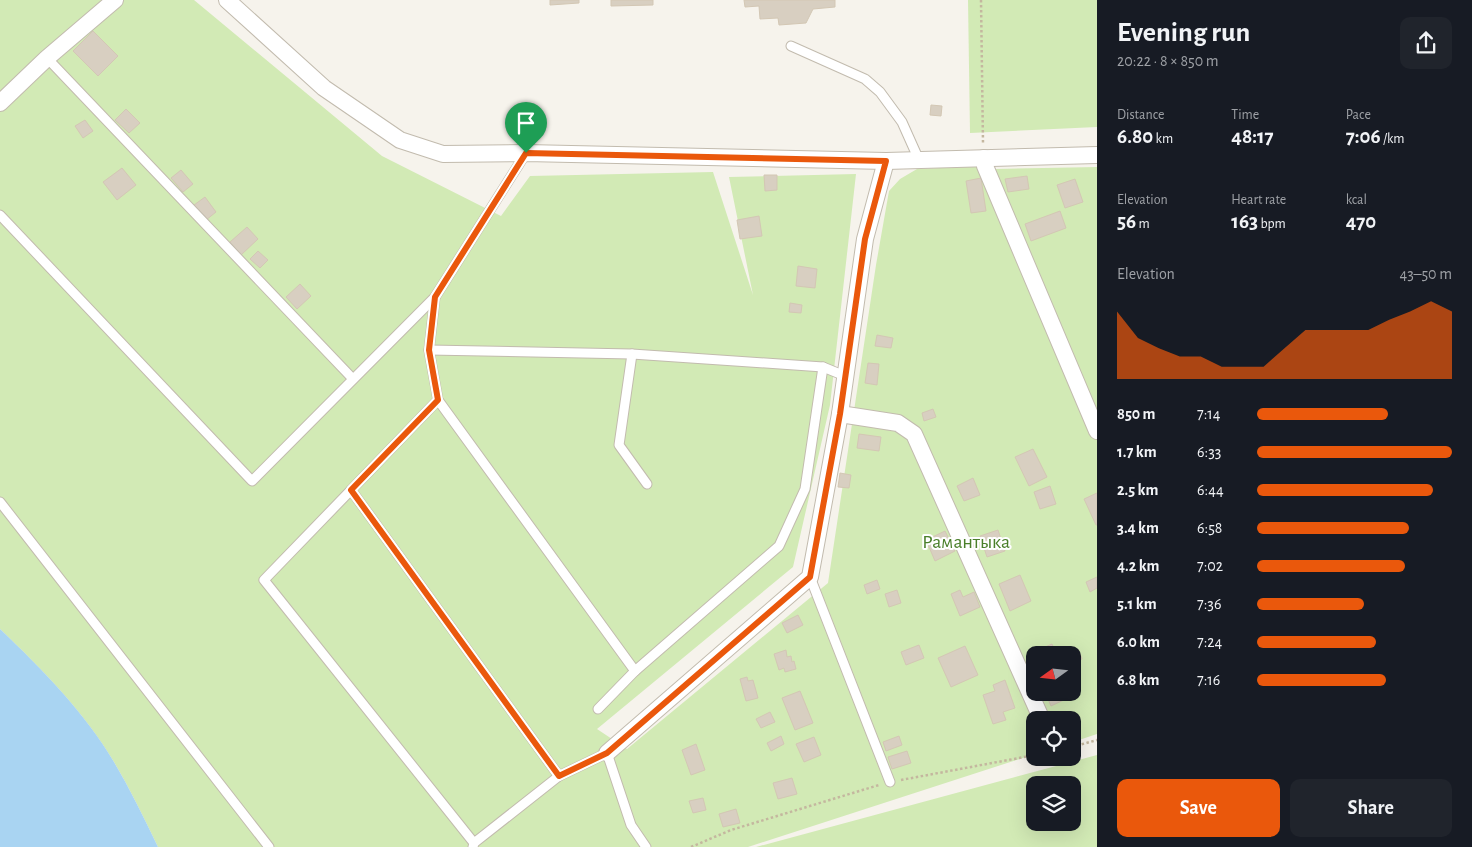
<!DOCTYPE html>
<html lang="en">
<head>
<meta charset="utf-8">
<style>
  body { margin:0; font-family:"Alegreya Sans",sans-serif; background:#20242c; color:#f1f3f6; height:100vh; display:flex; flex-direction:column; font-size:19px; white-space:nowrap }
  * { box-sizing:border-box; margin:0 }
  p { font-size:16px; color:#9ea1a6 }
  .icon { flex:none; width:28px; height:28px; fill:none; stroke:currentColor; stroke-width:2; stroke-linecap:round; stroke-linejoin:round }
  .map { position:relative; flex:1; overflow:hidden }
  .drawer { display:flex; flex-direction:column; background:#171b24; width:375px }
  .drawer>* { flex:none }
  .needle { width:32px; rotate:255deg }
  .tools { position:absolute; left:1026px; top:646px; display:grid; gap:10px }
  .tools a { display:grid; place-items:center; width:55px; height:55px; border-radius:10px; background:#171b24; box-shadow:0 5px 20px #0002; font-size:25px }
  .pin { position:absolute; display:grid; place-items:center; width:42px; height:42px; color:#fff; margin:-51px -21px; border-radius:50% 50% 50% 0; rotate:-45deg; box-shadow:0 0 5px #0007 }
  .pin .icon { rotate:45deg }
  .round { display:grid; place-items:center; flex:none; width:52px; height:52px; border-radius:10px; background:#20242c }
  .head { display:flex; align-items:center; justify-content:space-between; height:85px; padding:0 20px }
  h1 { font-size:28px; font-weight:700; line-height:38px }
  .figures { display:grid; grid-template-columns:repeat(3,1fr); gap:8px; height:85px; padding:5px 20px }
  .figures div { display:grid; align-content:center }
  .figures b { font-size:21px; font-weight:700 }
  .figures small { font-size:14px; font-weight:400 }
  .figures p { font-size:14px }
  .chart { height:140px; padding:10px 20px }
  .chart p { display:flex; justify-content:space-between }
  .chart svg { width:100%; height:90px; margin-top:5px; fill:#ea580c; opacity:.7 }
  .action { display:flex; gap:10px; margin-top:auto; padding:10px 20px }
  .action a { flex:1; height:58px; border-radius:10px; background:#ea580c; color:#fff; font-size:20px; font-weight:700; line-height:58px; text-align:center }
  .action a+a { background:#20242c; color:#f1f3f6 }
  ul { padding:0 20px; list-style:none; font-size:16px }
  li { display:grid; grid-template-columns:80px 60px 1fr; align-items:center; height:38px }
  li i { height:12px; border-radius:6px; background:#ea580c }
  main { display:flex; flex:1; min-height:0 }
  .map>svg:first-child { display:block }
</style>
</head>
<body>
<main>
<div class="map">
<svg width="1097" height="847" viewBox="0 0 1097 847">
  <rect width="100%" height="100%" fill="#f6f3ec"/>
  <g fill="#d2eab5" fill-rule="evenodd">
    <path d="M0 0H194L382 156 501 216 530 176 713 172 753 295 729 177 856 174 830 405 793 567 597 729 627 749 828 583 876 265 889 191 900 179 917 169 985 166 996 169 1097 167V734L1073 742 1072 720H1035V754L748 847H158C144 818 130 789 114 762 84 712 42 669 0 629ZM1035 655H1072V692H1035Z"/>
    <path d="M968 0H1097V127L970 133Z"/>
    <path d="M1097 755V847H756ZM1035 785H1072V822H1035Z"/>
  </g>
  <path fill="#a9d4f2" d="M0 629C42 669 84 712 114 762 130 789 144 818 158 847H0Z"/>
  <g fill="#d8cfc1" stroke="#d3c7b4">
    <path d="M550 0H579V3L550 5Z"/>
    <path d="M611 0H653V5L611 6Z"/>
    <path d="M744 0H835V7L813 9 806 23 779 25 778 18 760 19 759 6 745 7Z"/>
    <path d="M93 31 118 56 98 76 73 51Z"/>
    <path d="M931 105 942 106 941 116 930 115Z"/>
    <path d="M126 109 140 123 129 133 115 120Z"/>
    <path d="M85 120 93 131 83 138 75 126Z"/>
    <path d="M122 168 136 185 117 200 103 182Z"/>
    <path d="M181 170 193 184 183 192 171 178Z"/>
    <path d="M764 175H777V190L765 191Z"/>
    <path d="M1027 176 1029 189 1008 192 1005 179Z"/>
    <path d="M981 178 986 211 971 213 966 181Z"/>
    <path d="M1075 179 1083 202 1065 208 1057 185Z"/>
    <path d="M205 197 216 212 206 220 194 205Z"/>
    <path d="M1060 211 1066 228 1031 241 1025 224Z"/>
    <path d="M759 216 762 236 740 239 737 220Z"/>
    <path d="M247 227 258 239 241 255 230 242Z"/>
    <path d="M258 251 268 260 260 268 250 259Z"/>
    <path d="M798 266 817 269 815 288 796 286Z"/>
    <path d="M300 284 311 296 297 309 286 297Z"/>
    <path d="M790 303 802 305 801 313 789 312Z"/>
    <path d="M877 335 893 338 891 348 875 346Z"/>
    <path d="M868 363 879 364 877 385 865 383Z"/>
    <path d="M933 409 936 417 924 421 922 413Z"/>
    <path d="M859 434 881 437 879 451 857 448Z"/>
    <path d="M1033 449 1047 477 1029 486 1015 457Z"/>
    <path d="M840 473 851 475 849 488 838 487Z"/>
    <path d="M973 478 980 495 964 501 957 486Z"/>
    <path d="M1050 486 1056 504 1040 509 1034 492Z"/>
    <path d="M1097 493V525H1096L1084 499Z"/>
    <path d="M998 530 1005 551 987 557 980 536Z"/>
    <path d="M945 531 955 551 935 561 926 540Z"/>
    <path d="M1020 575 1031 601 1010 611 999 584Z"/>
    <path d="M1097 577V588L1090 592 1086 582Z"/>
    <path d="M877 580 880 589 867 594 864 585Z"/>
    <path d="M897 590 901 603 889 607 885 594Z"/>
    <path d="M960 590 963 597 974 592 980 607 960 616 951 594Z"/>
    <path d="M798 615 803 625 787 633 782 623Z"/>
    <path d="M1052 644 1057 655H1035V669L1033 670 1027 655Z"/>
    <path d="M919 645 924 658 906 665 901 652Z"/>
    <path d="M965 646 978 675 951 687 938 658Z"/>
    <path d="M1078 649 1082 659 1072 663V655H1063Z"/>
    <path d="M786 650 787 657 791 656 792 662 794 661 796 669 785 672 784 668 779 670 774 654Z"/>
    <path d="M747 677 748 681 753 680 758 698 746 701 740 679Z"/>
    <path d="M1005 680 1015 708 1003 712 1006 720 993 724 983 695 995 691 993 685Z"/>
    <path d="M800 691 813 723 795 730 782 698Z"/>
    <path d="M1045 692H1066L1068 698 1051 706Z"/>
    <path d="M770 712 775 722 761 728 756 719Z"/>
    <path d="M781 736 784 744 771 751 767 743Z"/>
    <path d="M899 736 902 745 886 751 883 742Z"/>
    <path d="M814 737 821 755 804 762 796 744Z"/>
    <path d="M696 744 705 770 691 775 682 750Z"/>
    <path d="M907 751 911 763 892 769 888 757Z"/>
    <path d="M792 778 797 794 778 799 773 783Z"/>
    <path d="M703 798 706 810 693 813 689 801Z"/>
    <path d="M736 809 740 823 723 827 719 814Z"/>
  </g>
  <g fill="none" stroke-linecap="round" stroke-linejoin="round">
    <g stroke="#c2bbae" stroke-width="11">
      <g id="service">
        <path d="M791 46 865 79 880 92 902 122 919 160"/>
        <path d="M47 58 353 379"/>
        <path d="M0 215 252 481 435 297 526 153"/>
        <path d="M435 297 429 350 438 400 635 671"/>
        <path d="M429 350 632 354 823 367 845 376"/>
        <path d="M632 354 619 445 647 484"/>
        <path d="M438 400 264 580 474 843"/>
        <path d="M351 490 559 776"/>
        <path d="M0 502 269 847"/>
        <path d="M810 577 890 782"/>
        <path d="M598 709 635 671 779 546 805 489 823 367"/>
        <path d="M473 847 474 843 559 776 607 753 631 825 646 847"/>
      </g>
    </g>
    <g stroke="#c2bbae" stroke-width="18">
      <g id="minor">
        <path d="M227 0 324 88 400 140 443 154 526 153 886 161 1097 155"/>
        <path d="M0 103 47 58 115 0"/>
        <path d="M984 158 985 166 1097 431"/>
        <path d="M840 414 898 423 914 434 1042 720"/>
        <path d="M607 753 810 577 840 414 865 239 886 161"/>
      </g>
    </g>
    <g stroke="#c4b79f" stroke-width="2.5" stroke-dasharray="2.5 2.5" stroke-linecap="butt">
      <path d="M981 0 983 143"/>
      <path d="M1072 747 1097 740"/>
      <path d="M901 780 1035 755"/>
      <path d="M691 847 731 830 879 785"/>
    </g>
    <use href="#service" stroke="#fff" stroke-width="9"/>
    <use href="#minor" stroke="#fff" stroke-width="16"/>
  </g>
  <g fill="none" stroke-linecap="round" stroke-linejoin="round">
    <g stroke="#fff" stroke-width="10">
      <path id="route" d="M526 153 886 161 865 239 840 414 810 577 607 753 559 776 351 490 438 400 429 350 435 297Z"/>
    </g>
    <use href="#route" stroke="#ea580c" stroke-width="6"/>
  </g>
  <g text-anchor="middle" dominant-baseline="central" stroke-width="4" stroke-linejoin="round" paint-order="stroke">
    <g font-size="20" fill="#4a7f2a" stroke="#fff">
      <text x="966" y="542">Рамантыка</text>
    </g>
  </g>
</svg>
<div class="tools">
<a><svg class="needle" viewBox="-14 -14 28 28"><path d="M0-13l5 13h-10z" fill="#e53935"/><path d="M0 13l5-13h-10z" fill="#9ea1a6"/></svg></a>
<a><svg class="icon" aria-label="locate" viewBox="0 0 24 24"><circle cx="12" cy="12" r="6"/><path d="M12 2v4M12 18v4M2 12h4M18 12h4"/></svg></a>
<a><svg class="icon" aria-label="layers" viewBox="0 0 24 24"><path d="M12 4l9 5-9 5-9-5zM3 14l9 5 9-5"/></svg></a>
</div>
<div class="pin" style="left:526px;top:153px;background:#1e9e55"><svg class="icon" aria-label="arrive" viewBox="0 0 24 24"><path d="M6 21V4h12l-3 4 3 4H6"/></svg></div>
</div>
<section class="drawer">
<div class="head"><div><h1>Evening run</h1><p>20:22 · 8 × 850 m</p></div><a class="round"><svg class="icon" aria-label="share" viewBox="0 0 24 24"><path d="M12 15V3M7 8l5-5 5 5M5 13v7h14v-7"/></svg></a></div>
<div class="figures">
<div><p>Distance</p><b>6.80<small> km</small></b></div>
<div><p>Time</p><b>48:17</b></div>
<div><p>Pace</p><b>7:06<small> /km</small></b></div>
</div>
<div class="figures">
<div><p>Elevation</p><b>56<small> m</small></b></div>
<div><p>Heart rate</p><b>163<small> bpm</small></b></div>
<div><p>kcal</p><b>470</b></div>
</div>
<div class="chart"><p><span>Elevation</span>43–50 m</p>
<svg viewBox="0 0 160 44" preserveAspectRatio="none"><path d="M0 44V11L10 24L20 29L30 33L40 33L50 38L60 38L70 38L80 29L90 20L100 20L110 20L120 20L130 15L140 11L150 6L160 11V44z"/></svg>
</div>
<ul>
<li><b>850 m</b>7:14<i style="width:67%"></i></li>
<li><b>1.7 km</b>6:33<i style="width:100%"></i></li>
<li><b>2.5 km</b>6:44<i style="width:90%"></i></li>
<li><b>3.4 km</b>6:58<i style="width:78%"></i></li>
<li><b>4.2 km</b>7:02<i style="width:76%"></i></li>
<li><b>5.1 km</b>7:36<i style="width:55%"></i></li>
<li><b>6.0 km</b>7:24<i style="width:61%"></i></li>
<li><b>6.8 km</b>7:16<i style="width:66%"></i></li>
</ul>
<div class="action"><a>Save</a><a>Share</a></div>
</section>
</main>
</body>
</html>
